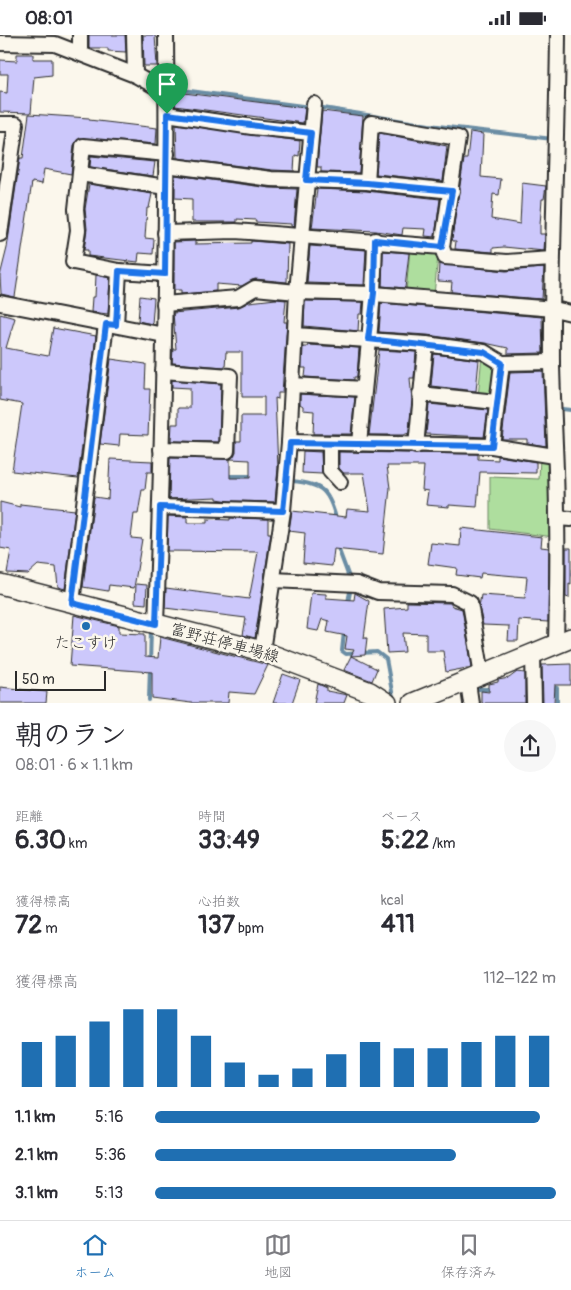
<!DOCTYPE html>
<html lang="ja">
<head>
<meta charset="utf-8">
<style>
  body { margin:0; font-family:Pangolin,"Klee One",sans-serif; background:#f7f7f7; color:#2b2b33; height:100vh; display:flex; flex-direction:column; font-size:19px; white-space:nowrap }
  * { box-sizing:border-box; margin:0 }
  p { font-size:16px; color:#7c7c81 }
  .icon { flex:none; width:28px; height:28px; fill:none; stroke:currentColor; stroke-width:2; stroke-linecap:round; stroke-linejoin:round }
  .map { position:relative; height:668px; overflow:hidden }
  .drawer { display:flex; flex-direction:column; background:#fff; flex:1 }
  .drawer>* { flex:none }
  .scale { position:absolute; left:15px; bottom:12px; width:91px; box-sizing:border-box; padding-left:5px; border:2px solid #2b2b2b; border-top:0; font-size:14px; line-height:18px; white-space:nowrap; color:#2b2b2b; -webkit-text-stroke:4px #fbf7ec; paint-order:stroke }
  .pin { position:absolute; display:grid; place-items:center; width:42px; height:42px; color:#fff; margin:-51px -21px; border-radius:50% 50% 50% 0; rotate:-45deg; box-shadow:0 0 5px #0007 }
  .pin .icon { rotate:45deg }
  .round { display:grid; place-items:center; flex:none; width:52px; height:52px; border-radius:26px; background:#f7f7f7 }
  .summary { display:flex; align-items:center; justify-content:space-between; height:85px; padding:0 15px }
  h1 { font-size:28px; font-weight:800; line-height:38px }
  .stats { display:grid; grid-template-columns:repeat(3,1fr); gap:8px; height:85px; padding:5px 15px }
  .stats div { display:grid; align-content:center }
  .stats b { font-size:25px; font-weight:800 }
  .stats small { font-size:14px; font-weight:400 }
  .stats p { font-size:14px }
  .chart { height:140px; padding:10px 15px }
  .chart p { display:flex; justify-content:space-between }
  .chart svg { width:100%; height:90px; margin-top:5px; stroke:#1f6fb2; stroke-width:6 }
  ul { padding:0 15px; list-style:none; font-size:16px }
  li { display:grid; grid-template-columns:80px 60px 1fr; align-items:center; height:38px }
  li i { height:12px; border-radius:6px; background:#1f6fb2 }
  .status { display:flex; justify-content:space-between; align-items:center; height:35px; padding:0 25px; background:#fff; direction:ltr }
  .status svg { height:14px; fill:currentColor }
  .dock { display:flex; justify-content:space-around; align-items:center; height:70px; border-top:1px solid #e1e1e2; background:#fff; font-size:14px; color:#7c7c81 }
  .dock a { display:grid; justify-items:center; gap:2px }
  .dock .selected { color:#1f6fb2 }
  .map>svg:first-child { display:block }
</style>
</head>
<body>
<div class="status"><b>08:01</b><svg viewBox="0 0 49 12"><path d="M0 12V9h3v3zM5 12V6h3v6zM10 12V3h3v9zM15 12V0h3v12zM26 1h20v11H26zM47 4h2v5h-2z"/></svg></div>
<div class="map">
<svg width="571" height="668" viewBox="0 0 571 668">
  <rect width="100%" height="100%" fill="#fbf7ec"/>
  <filter id="ink" filterUnits="userSpaceOnUse"><feTurbulence type="fractalNoise" baseFrequency=".02" numOctaves="2"/><feDisplacementMap in="SourceGraphic" scale="10" xChannelSelector="R" yChannelSelector="G"/><feConvolveMatrix kernelMatrix="1 2 1 2 8 2 1 2 1" color-interpolation-filters="sRGB"/></filter>
  <g filter="url(#ink)">
    <g fill="#aede9e" stroke="#6c8464">
      <path d="M410 213 434 215 438 221 434 260 406 258Z"/>
      <path d="M482 320 498 332 495 364 478 362Z"/>
      <path d="M540 422H550L554 502 490 494V442L539 444Z"/>
    </g>
    <g fill="none" stroke-linecap="round" stroke-linejoin="round">
      <g stroke="#6b8da4" stroke-width="4">
        <path d="M175 54 310 72"/>
        <path d="M317 72 429 90 553 104"/>
        <path d="M562 374 571 375"/>
        <path d="M226 441H254"/>
        <path d="M292 446C324 449 328 456 337 486"/>
        <path d="M337 510 350 545"/>
        <path d="M348 567 350 557"/>
        <path d="M344 597 342 616 346 619 377 617 386 624 393 662"/>
        <path d="M536 653H557V668"/>
        <path d="M479 654H492"/>
        <path d="M149 665 151 594"/>
      </g>
    </g>
    <g fill="#ccc8fb" stroke="#2b2b2b" fill-rule="evenodd">
      <path d="M89 0H125L126 17 108 16V13H89Z"/>
      <path d="M143 0H155L157 31H144Z"/>
      <path d="M17 19H33V24H52V40L34 42 31 78 0 77V57L7 58 8 39H0V25L17 26Z"/>
      <path d="M176 57 305 73 303 88 175 71Z"/>
      <path d="M322 76 363 81 359 138 321 137V132H317Z"/>
      <path d="M29 79 89 83V85L157 93 156 109 80 103 74 110 71 139 44 134 42 149 32 147 15 262 1 259 0 241 7 213 20 123H23Z"/>
      <path d="M176 89 300 106 299 121 295 120 294 136 272 135 177 123Z"/>
      <path d="M470 97 483 99 481 142 501 144 499 160 493 159 491 184 520 189 522 148 546 151 544 164H542L540 190V199H545L544 216 504 212 493 213V217L455 214 456 206H453L452 203 464 124H467Z"/>
      <path d="M379 98 447 111 443 146 376 139Z"/>
      <path d="M91 121 155 127 153 141 90 132Z"/>
      <path d="M175 140 270 153 297 154 294 192 291 191V189L255 187 256 185 237 184V187H192V164L175 163Z"/>
      <path d="M89 149 152 159 149 173H147L145 203 154 204 153 219 139 218 138 227 88 221V215H84L87 194 85 174Z"/>
      <path d="M317 154 366 156 440 164 435 202 425 201 426 194 403 193 402 200 376 196 312 193Z"/>
      <path d="M195 206V209L251 208V206L288 209 287 247 255 244 242 251 216 249V256L181 259V255H174V207Z"/>
      <path d="M310 211 366 215 364 250 307 248Z"/>
      <path d="M383 216 409 218 405 253 382 251Z"/>
      <path d="M439 229 506 236 544 233 542 264 451 257 452 247 438 246Z"/>
      <path d="M96 240 110 243 108 279 91 277 92 262H95Z"/>
      <path d="M140 261 154 263 152 289 138 286Z"/>
      <path d="M276 264 286 265 284 287H287L282 358H278V364L275 363 278 433 275 467 230 466 217 464V462L169 464 170 423 231 424 236 417V406H241V381H264V362H242V317H226L225 332 172 328 173 314H176L173 278 239 272 249 267ZM230 424 250 425V443H230Z"/>
      <path d="M305 266 363 267 362 279H359L358 296 304 291Z"/>
      <path d="M381 268 542 282 543 318 508 319V313L485 308 427 300 379 297Z"/>
      <path d="M0 279 15 283 6 313 48 321 53 293 96 301 78 443 12 436 22 369 0 365Z"/>
      <path d="M308 310 359 313 357 342H354V345L305 342 306 333H302L303 312H307Z"/>
      <path d="M379 315 416 317 414 343H410L412 366 409 398 403 400H369Z"/>
      <path d="M434 319 479 325 476 356 431 351Z"/>
      <path d="M111 324 146 329 145 354H150L148 400 120 399 119 411 100 409Z"/>
      <path d="M543 336 546 411 527 408V404H502L510 337Z"/>
      <path d="M172 345 221 349 219 407 171 406 172 389H178V373H190V353L172 352Z"/>
      <path d="M300 359 355 362 351 399H313L314 376 303 375V371L300 369Z"/>
      <path d="M429 369 488 375 484 402 426 399Z"/>
      <path d="M303 416 321 417 322 439 302 438Z"/>
      <path d="M339 417 478 419V424L498 425V421L536 427V438L480 437 477 472 449 470V472L426 470 428 456 422 455 424 431H387L390 453 383 519 334 514 332 531 303 528 305 498 289 496 292 476 346 482 347 474 370 476 364 438H343L339 433Z"/>
      <path d="M110 424 152 426V437H147L145 455H142L138 479H134L131 503 142 504 134 553 109 550 108 556 83 552 94 462 108 464Z"/>
      <path d="M0 467 20 472V469L75 475 65 554 58 552 56 532 38 530 28 539 7 538 11 515 0 513Z"/>
      <path d="M168 481 187 482V488H207V484L230 485V483L268 484V498H271L255 603 243 600 246 583 165 573 166 553 249 564 258 517 167 516Z"/>
      <path d="M461 493 542 502 541 512 549 513 548 587 519 585 518 606H508L509 591 483 590 479 572 481 560 525 563 527 542 481 538 480 543 456 540 457 533 428 529 431 508 460 511Z"/>
      <path d="M566 513H571V550L569 549V563L566 562Z"/>
      <path d="M136 549 147 550 146 569 135 568Z"/>
      <path d="M311 558 326 559V563L354 565 355 558 369 566 364 603H367L365 620 351 621 377 634 372 646 344 635 354 615 345 614 347 601 327 597 329 586 322 584 318 596 307 594Z"/>
      <path d="M407 567 450 568 452 571 462 574 472 632 446 637 443 616H426V599L403 598 405 617 387 618 384 574 407 572Z"/>
      <path d="M74 580 119 591V598L145 599V622L158 623 160 602 268 630 254 659 229 657 228 668H191L152 663V637L70 631Z"/>
      <path d="M571 629V650H555L554 668H543L542 630Z"/>
      <path d="M517 637 525 638V668H481V656L489 657V649L498 647V645L509 643Z"/>
      <path d="M283 639 300 645 292 668H273Z"/>
      <path d="M318 649 327 653V656L347 660 344 668H314Z"/>
      <path d="M0 652 47 657 46 668H0Z"/>
    </g>
    <g fill="none" stroke-linecap="round" stroke-linejoin="round">
      <g stroke="#2b2b2b" stroke-width="18">
        <g id="minor">
          <path d="M80 0V18"/>
          <path d="M134 0 135 40"/>
          <path d="M0 8 55 9 135 40 167 58"/>
          <path d="M167 79 252 92 311 98"/>
          <path d="M0 89H16L0 199"/>
          <path d="M166 130 271 144 367 147 452 156"/>
          <path d="M80 139 166 152"/>
          <path d="M367 147 371 88 458 103 442 212 445 222 507 227 552 224"/>
          <path d="M165 198 235 196 442 212"/>
          <path d="M165 239 119 236 73 227 78 195 76 174 83 111 167 119"/>
          <path d="M0 268 164 300"/>
          <path d="M164 269 238 263 255 253 297 257 374 259 554 274 571 278"/>
          <path d="M116 290 119 236"/>
          <path d="M295 300 426 309 484 317 502 328 552 327"/>
          <path d="M292 350 364 354"/>
          <path d="M420 359 496 367"/>
          <path d="M289 407 492 411 554 421"/>
          <path d="M330 409V436L340 447"/>
          <path d="M359 409C365 341 374 273 375 205"/>
          <path d="M416 411 426 309"/>
          <path d="M492 411 502 328"/>
          <path d="M161 414 227 416 230 341 163 336"/>
          <path d="M160 472 283 476"/>
          <path d="M557 483 571 484"/>
          <path d="M273 545 357 549 378 557 452 559 470 568 482 640"/>
          <path d="M72 568 106 289"/>
          <path d="M156 589C163 393 168 196 166 0"/>
          <path d="M556 608C557 567 558 525 557 484 557 432 553 380 552 329 551 219 557 110 558 0"/>
          <path d="M262 616 283 476 289 407 297 257 314 69"/>
          <path d="M533 619 534 668"/>
          <path d="M468 647 471 668"/>
        </g>
      </g>
      <g stroke="#2b2b2b" stroke-width="22">
        <g id="secondary">
          <path d="M0 549 262 616 370 657 387 668"/>
          <path d="M413 668 571 603"/>
        </g>
      </g>
      <use href="#minor" stroke="#fbf7ec" stroke-width="14"/>
      <use href="#secondary" stroke="#fbf7ec" stroke-width="19"/>
    </g>
  </g>
  <g fill="none" stroke-linecap="round" stroke-linejoin="round" filter="url(#ink)">
    <g stroke="#fff" stroke-width="10">
      <path id="route" d="M167 79 311 98 306 145 367 148 452 156 442 212 375 205 374 258 368 304 484 317 502 328 492 411 290 408 283 476 160 472 156 589 72 568 106 289 116 290 119 236 165 239Z"/>
    </g>
    <use href="#route" stroke="#1a73e8" stroke-width="6"/>
  </g>
  <circle fill="#1f6fb2" stroke="#fbf7ec" stroke-width="2" cx="86" cy="591" r="5"/>
  <g text-anchor="middle" dominant-baseline="central" stroke-width="5" stroke-linejoin="round" paint-order="stroke">
    <g font-size="16" fill="#2b2b2b" stroke="#fbf7ec">
      <text x="86" y="608">たこすけ</text>
    </g>
    <g font-size="16" fill="#2b2b2b" stroke="#fbf7ec">
      <text transform="translate(225 608) rotate(15)">富野荘停車場線</text>
    </g>
  </g>
</svg>
<div class="scale">50 m</div>
<div class="pin" style="left:167px;top:79px;background:#1e9e55"><svg class="icon" aria-label="arrive" viewBox="0 0 24 24"><path d="M6 21V4h12l-3 4 3 4H6"/></svg></div>
</div>
<section class="drawer">
<div class="summary"><div><h1>朝のラン</h1><p>08:01 · 6 × 1.1 km</p></div><a class="round"><svg class="icon" aria-label="share" viewBox="0 0 24 24"><path d="M12 15V3M7 8l5-5 5 5M5 13v7h14v-7"/></svg></a></div>
<div class="stats">
<div><p>距離</p><b>6.30<small> km</small></b></div>
<div><p>時間</p><b>33:49</b></div>
<div><p>ペース</p><b>5:22<small> /km</small></b></div>
</div>
<div class="stats">
<div><p>獲得標高</p><b>72<small> m</small></b></div>
<div><p>心拍数</p><b>137<small> bpm</small></b></div>
<div><p>kcal</p><b>411</b></div>
</div>
<div class="chart"><p><span>獲得標高</span>112–122 m</p>
<svg viewBox="0 0 160 44" preserveAspectRatio="none"><path d="M5 44V22M15 44V19M25 44V12M35 44V6M45 44V6M55 44V19M65 44V32M75 44V38M85 44V35M95 44V28M105 44V22M115 44V25M125 44V25M135 44V22M145 44V19M155 44V19"/></svg>
</div>
<ul>
<li><b>1.1 km</b>5:16<i style="width:96%"></i></li>
<li><b>2.1 km</b>5:36<i style="width:75%"></i></li>
<li><b>3.1 km</b>5:13<i style="width:100%"></i></li>
</ul>
</section>
<nav class="dock">
<a class="selected"><svg class="icon" aria-label="home" viewBox="0 0 24 24"><path d="M3 11l9-7 9 7M6 9v11h12V9"/></svg>ホーム</a>
<a><svg class="icon" aria-label="map" viewBox="0 0 24 24"><path d="M3 6l6-2 6 2 6-2v14l-6 2-6-2-6 2zM9 4v14M15 6v14"/></svg>地図</a>
<a><svg class="icon" aria-label="saved" viewBox="0 0 24 24"><path d="M7 4h10v16l-5-4-5 4z"/></svg>保存済み</a>
</nav>
</body>
</html>
